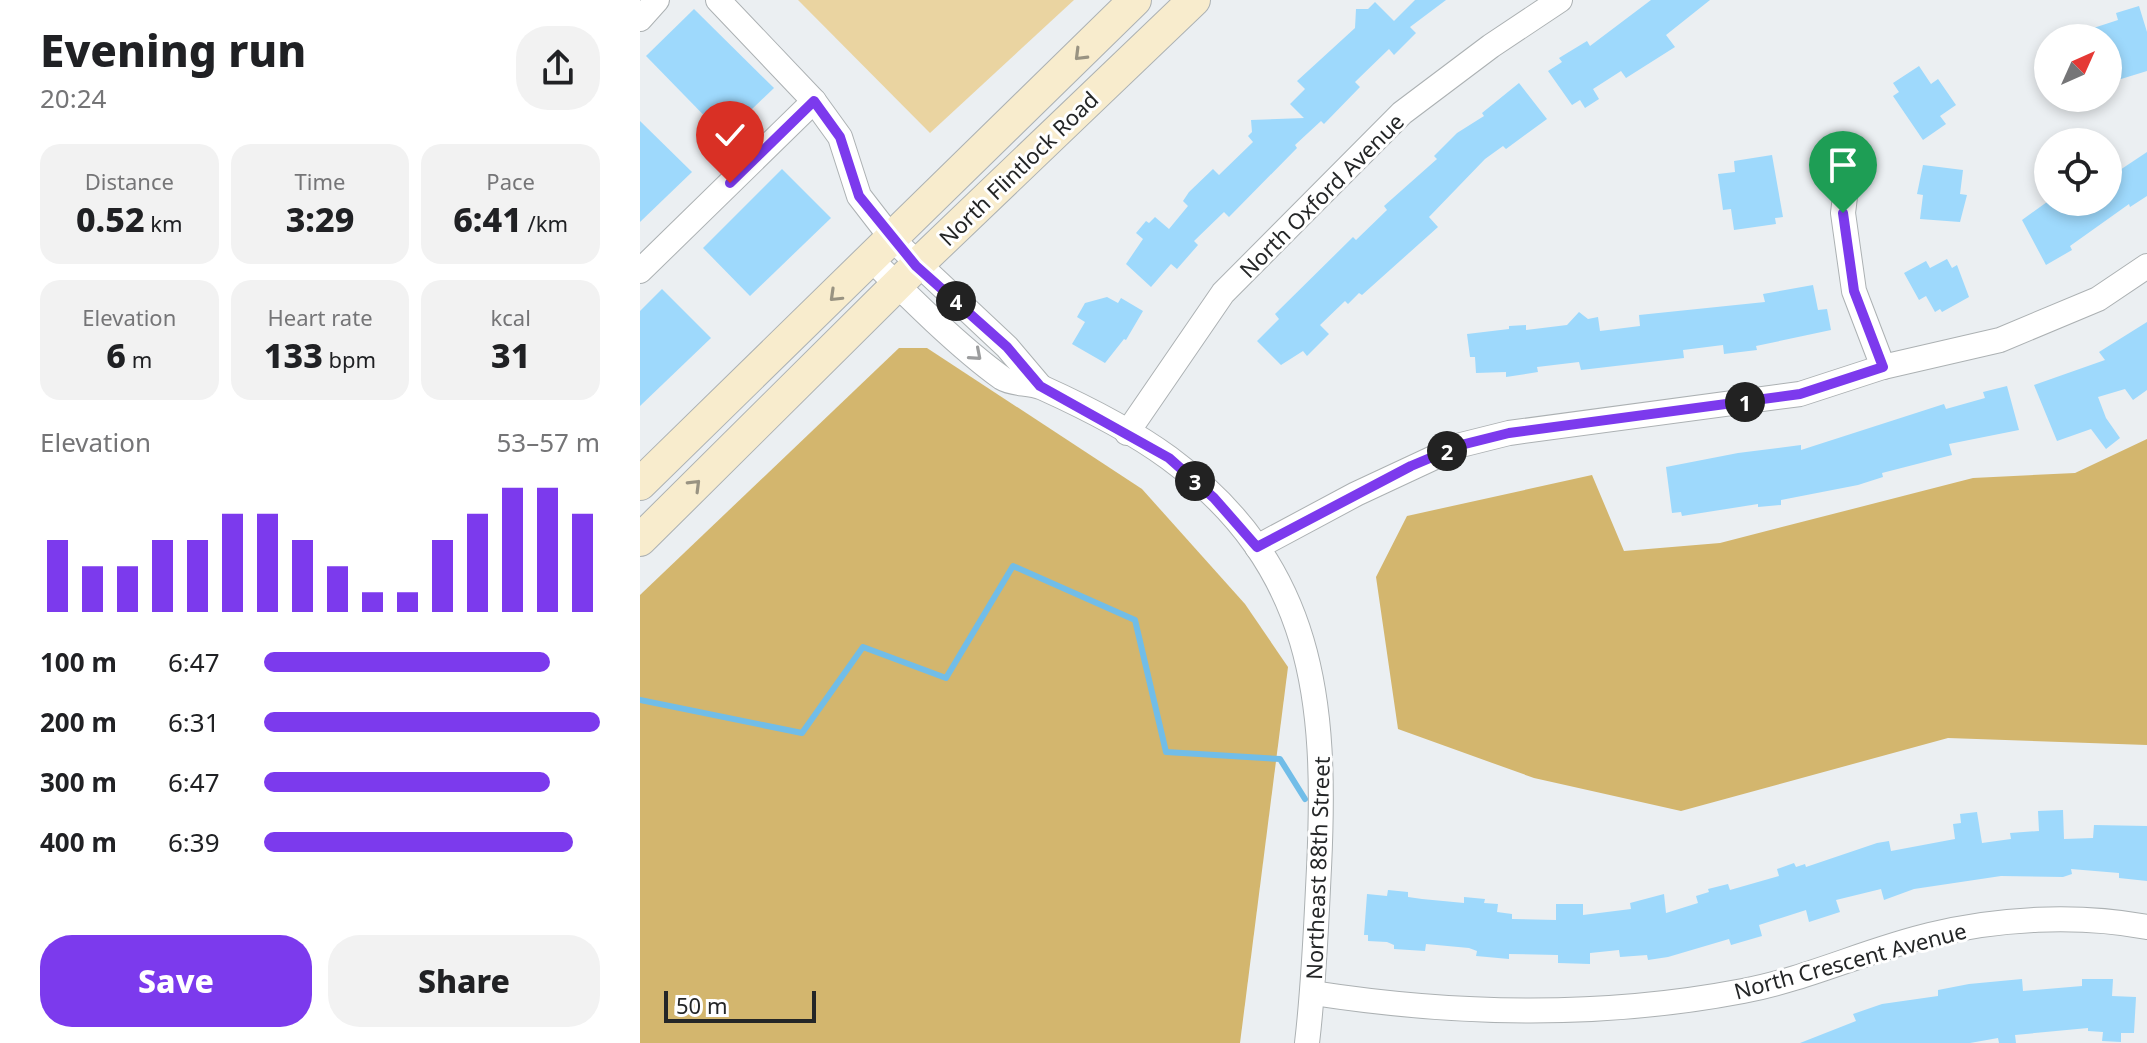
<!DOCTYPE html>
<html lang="en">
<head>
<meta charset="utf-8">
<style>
  body { margin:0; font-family:"Noto Sans",sans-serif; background:#f2f2f2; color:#202124; height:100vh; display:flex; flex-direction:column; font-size:30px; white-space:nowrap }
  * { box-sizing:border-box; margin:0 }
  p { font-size:26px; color:#757577 }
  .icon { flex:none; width:44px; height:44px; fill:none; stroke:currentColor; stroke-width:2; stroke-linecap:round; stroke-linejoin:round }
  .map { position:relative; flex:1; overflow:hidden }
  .details { display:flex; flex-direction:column; background:#fff; width:640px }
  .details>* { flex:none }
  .needle { width:52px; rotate:45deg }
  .buttons { position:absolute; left:1394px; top:24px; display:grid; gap:16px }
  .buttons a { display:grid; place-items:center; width:88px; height:88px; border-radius:50%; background:#fff; box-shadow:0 4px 12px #0003; font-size:40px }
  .scale { position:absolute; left:24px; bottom:20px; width:152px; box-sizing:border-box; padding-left:8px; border:4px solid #242627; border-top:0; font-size:22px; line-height:28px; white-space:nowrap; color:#242627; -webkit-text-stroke:6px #fff; paint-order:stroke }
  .pin { position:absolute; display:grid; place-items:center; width:68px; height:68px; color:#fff; margin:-82px -34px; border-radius:50% 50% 50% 0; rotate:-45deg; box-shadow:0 0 8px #0007 }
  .pin .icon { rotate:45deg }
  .km { position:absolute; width:40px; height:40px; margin:-20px; border-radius:50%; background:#222; color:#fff; font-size:22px; line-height:40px; text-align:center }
  .round { display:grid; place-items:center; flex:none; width:84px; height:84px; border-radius:32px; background:#f2f2f2 }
  .headline { display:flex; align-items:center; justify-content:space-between; height:136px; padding:0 40px }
  h1 { font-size:44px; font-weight:800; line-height:60px }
  .stats { display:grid; grid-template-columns:repeat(3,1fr); gap:12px; height:136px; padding:8px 40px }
  .stats div { display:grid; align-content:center; border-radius:20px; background:#f2f2f2; text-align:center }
  .stats b { font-size:34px; font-weight:800 }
  .stats small { font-size:22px; font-weight:400 }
  .stats p { font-size:22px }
  .chart { height:224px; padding:16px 40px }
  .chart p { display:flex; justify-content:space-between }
  .chart svg { width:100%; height:144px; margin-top:8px; stroke:#7c3aed; stroke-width:6 }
  .action { display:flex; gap:16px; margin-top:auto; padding:16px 40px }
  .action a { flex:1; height:92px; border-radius:32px; background:#7c3aed; color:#fff; font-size:32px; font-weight:800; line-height:92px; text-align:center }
  .action a+a { background:#f2f2f2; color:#202124 }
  ul { padding:0 40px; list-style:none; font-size:26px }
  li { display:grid; grid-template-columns:128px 96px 1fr; align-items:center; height:60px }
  li i { height:20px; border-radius:10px; background:#7c3aed }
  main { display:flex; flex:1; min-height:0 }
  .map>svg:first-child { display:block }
</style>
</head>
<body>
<main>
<section class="details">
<div class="headline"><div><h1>Evening run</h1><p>20:24</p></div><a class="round"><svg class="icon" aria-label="share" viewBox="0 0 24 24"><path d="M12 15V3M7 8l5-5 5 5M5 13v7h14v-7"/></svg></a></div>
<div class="stats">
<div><p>Distance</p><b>0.52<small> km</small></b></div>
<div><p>Time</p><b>3:29</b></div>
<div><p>Pace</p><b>6:41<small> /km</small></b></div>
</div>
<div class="stats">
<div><p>Elevation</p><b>6<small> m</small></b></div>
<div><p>Heart rate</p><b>133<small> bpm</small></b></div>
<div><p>kcal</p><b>31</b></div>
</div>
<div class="chart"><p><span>Elevation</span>53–57 m</p>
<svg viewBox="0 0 160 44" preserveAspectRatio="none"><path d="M5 44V22M15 44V30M25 44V30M35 44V22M45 44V22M55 44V14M65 44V14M75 44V22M85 44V30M95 44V38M105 44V38M115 44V22M125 44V14M135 44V6M145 44V6M155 44V14"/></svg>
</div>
<ul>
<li><b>100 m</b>6:47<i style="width:85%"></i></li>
<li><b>200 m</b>6:31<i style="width:100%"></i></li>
<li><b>300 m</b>6:47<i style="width:85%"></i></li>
<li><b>400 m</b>6:39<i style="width:92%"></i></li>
</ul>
<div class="action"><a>Save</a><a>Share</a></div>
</section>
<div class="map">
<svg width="1507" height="1043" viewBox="0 0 1507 1043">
  <rect width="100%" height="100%" fill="#ebeff2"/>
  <path fill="#ead4a1" d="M158 0H434L290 133Z"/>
  <g fill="#d3b66e">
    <path d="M259 348H287L502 489 605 604 648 667 600 1043H0V595Z"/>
    <path d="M1507 439V745L1308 738 1041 811 894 778 758 729 736 577 767 516 952 475 984 551 1080 543 1333 478 1435 473Z"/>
  </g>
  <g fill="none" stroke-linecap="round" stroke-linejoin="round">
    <path stroke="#71bde8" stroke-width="6" d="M0 700 162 733 223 647 306 678 373 566 495 620 526 752 640 759 665 799"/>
  </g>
  <g fill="#9ed9fc">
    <path d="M775 0H806L770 27 776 33 754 55 749 49 715 82 720 87 684 124 681 121 655 145 657 148 589 217 584 212 554 241 558 245 537 269 531 264 511 287 486 264 503 239 496 233 506 221 509 223 515 217 529 229 548 206 543 201 549 192 573 169 579 175 613 142 608 136 612 132 611 120 664 118 650 104 665 89 657 81 715 28 716 9H728L735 2 754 21Z"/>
    <path d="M1011 0H1070L1026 35 1035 47 986 78 981 71 953 89 959 99 945 108 940 100 932 105 908 71 922 62 919 58 947 41 950 46Z"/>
    <path d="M1499 6 1507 32V71L1468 83V38H1432V35L1478 20 1476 13Z"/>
    <path d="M54 9 134 88 84 136 6 56Z"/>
    <path d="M1279 66 1291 84 1298 79 1316 105 1300 116 1306 124 1283 140 1253 96 1259 92 1253 83Z"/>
    <path d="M879 83 907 119 866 149 863 146 845 159 789 217 798 227 722 295 719 293 708 304 705 301 680 325 689 334 667 356 663 351 641 365 617 341 639 319 635 314 713 237 716 240 747 210 744 206 797 159 794 156 817 133 844 116 842 113Z"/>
    <path d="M0 121 52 172 0 222Z"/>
    <path d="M1507 152V196L1490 207 1489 204 1430 246 1432 250 1406 265 1382 220 1407 202H1468V167L1480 170Z"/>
    <path d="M1132 155 1143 217 1135 218 1136 224 1094 230 1091 209 1083 210 1078 174 1095 172 1094 161Z"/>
    <path d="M1283 165 1323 170 1320 194 1327 195 1320 222 1280 219 1283 195 1277 194Z"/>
    <path d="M142 169 191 218 110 296 63 248Z"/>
    <path d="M1307 259 1312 268 1317 265 1329 297 1302 312 1300 309 1295 312 1286 296 1279 300 1264 273 1286 261 1290 268Z"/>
    <path d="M1173 285 1178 310 1187 309 1191 330 1116 346 1117 350 1084 354 1083 345 1043 350 1044 358 941 370 939 362 897 367 898 372 866 377V372L836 373 835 357H830L827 334 869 329V326L886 325V330L927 325 939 312 948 319 958 317 960 331 1000 326 999 315 1125 302 1123 294Z"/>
    <path d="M22 289 71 338 0 406V311Z"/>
    <path d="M467 297 478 303 481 298 503 311 486 340 484 339 465 363 432 344 445 322 437 317 445 303Z"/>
    <path d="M1507 322V390L1493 400 1485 389 1458 397 1466 418 1480 438 1466 449 1451 429 1417 441 1394 385 1465 360 1459 352Z"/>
    <path d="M1367 386 1379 430 1309 444 1312 455 1242 473 1243 477 1218 485 1141 500V505L1118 507V504L1042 516 1041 512 1032 513 1026 467 1098 453 1161 445V450L1304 404 1306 409 1345 398 1343 392Z"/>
    <path d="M1423 810 1424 839 1453 838 1454 825 1507 826V881L1479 878V873L1431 869 1432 874 1423 877 1361 876 1274 889 1244 900 1241 889 1196 900 1200 912 1169 922 1166 910 1119 925 1122 936 1091 945 1089 939 1028 957 1008 960 1007 955 980 957 979 950 950 953V964L918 963V955L869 954V959L836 956 837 951 829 948 786 944 785 951 754 949V945L747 942 728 941V935H724L727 894 747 896 748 890 768 892V897L782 899 824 903V897L845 899 844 903 858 904 857 912 872 914V919L916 920V904H943V915L991 909 990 903 1024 894 1026 913 1058 903 1056 896 1069 892 1068 889 1088 884 1090 890 1139 876 1137 869 1154 863 1156 867 1165 864 1166 867 1237 843 1249 841 1251 851 1315 839 1313 824 1321 823 1320 814 1337 812 1342 843 1371 839 1370 833 1399 831 1398 811Z"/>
    <path d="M1382 979 1383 991 1442 986V979H1473L1472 996 1496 997 1494 1033H1481V1042L1462 1041 1463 1032 1448 1031V1028L1375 1035 1376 1043H1359L1358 1038 1330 1043H1160L1216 1021 1213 1014 1242 1004 1298 996V990L1329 984Z"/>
  </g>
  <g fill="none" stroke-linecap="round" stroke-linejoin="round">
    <g stroke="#acb1b3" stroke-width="26">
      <g id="minor">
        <path d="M78 0 174 101 200 137 219 196 253 240 367 347 400 386"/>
        <path d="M0 19 17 0"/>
        <path d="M1210 156 1203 213 1214 291 1243 367"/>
        <path d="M232 260C270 298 319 347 362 378 373 385 390 382 403 388 445 407 492 431 529 458 675 566 687 701 679 868 676 927 674 985 667 1043"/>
        <path d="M0 271 174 101"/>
        <path d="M487 433 583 293 762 113 851 46 920 0"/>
        <path d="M617 547 716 494 821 445 869 433 1160 394 1243 367 1360 340 1458 299 1507 266"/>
        <path d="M673 993C815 1015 962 1018 1103 991 1167 979 1227 950 1290 935 1358 918 1438 914 1507 927"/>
      </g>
    </g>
    <g stroke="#acb1b3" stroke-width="34">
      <g id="secondary">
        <path d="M0 484 495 0"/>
        <path d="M0 540 276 266 554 0"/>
      </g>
    </g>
    <use href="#minor" stroke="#fff" stroke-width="24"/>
    <use href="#secondary" stroke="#f8eccd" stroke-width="32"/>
  </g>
  <defs><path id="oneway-chevron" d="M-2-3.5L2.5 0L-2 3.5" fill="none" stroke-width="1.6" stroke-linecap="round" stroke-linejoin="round" transform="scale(2)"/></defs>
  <g stroke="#999382">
    <use href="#oneway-chevron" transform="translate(440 55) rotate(135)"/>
    <use href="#oneway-chevron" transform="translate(195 296) rotate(136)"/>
    <use href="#oneway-chevron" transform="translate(55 485) rotate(-45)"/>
  </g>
  <use stroke="#9c9d9e" href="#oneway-chevron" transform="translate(336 355) rotate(41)"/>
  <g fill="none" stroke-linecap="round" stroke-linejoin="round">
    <g stroke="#fff" stroke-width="16">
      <path id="route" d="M90 183 174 101 200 137 219 196 276 266 367 347 400 386 529 458 574 498 617 547 771 466 821 445 869 433 1160 394 1243 367 1214 291 1203 213"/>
    </g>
    <use href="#route" stroke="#7c3aed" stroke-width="10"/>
  </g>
  <g text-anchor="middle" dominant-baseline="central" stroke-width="6" stroke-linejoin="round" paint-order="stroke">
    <g font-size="22" fill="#242627" stroke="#fff">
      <text transform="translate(378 168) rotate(-44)">North Flintlock Road</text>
      <text transform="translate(681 195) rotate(-45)">North Oxford Avenue</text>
      <text transform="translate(677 868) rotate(-88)">Northeast 88th Street</text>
      <text transform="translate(1210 960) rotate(-15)">North Crescent Avenue</text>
    </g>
  </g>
</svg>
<div class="buttons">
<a><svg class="needle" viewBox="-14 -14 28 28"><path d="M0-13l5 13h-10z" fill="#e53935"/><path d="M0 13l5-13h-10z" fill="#757577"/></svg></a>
<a><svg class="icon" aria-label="locate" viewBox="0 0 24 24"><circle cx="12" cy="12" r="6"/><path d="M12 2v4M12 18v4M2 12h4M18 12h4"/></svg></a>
</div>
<div class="scale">50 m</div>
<div class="pin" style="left:1203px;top:213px;background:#1e9e55"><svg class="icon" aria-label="arrive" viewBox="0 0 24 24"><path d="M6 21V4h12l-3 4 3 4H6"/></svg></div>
<div class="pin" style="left:90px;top:183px;background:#d93025"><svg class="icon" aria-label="check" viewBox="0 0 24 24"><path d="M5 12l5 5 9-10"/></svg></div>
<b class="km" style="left:1105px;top:402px">1</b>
<b class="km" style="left:807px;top:451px">2</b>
<b class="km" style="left:555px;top:481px">3</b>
<b class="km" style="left:316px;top:301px">4</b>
</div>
</main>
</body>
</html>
